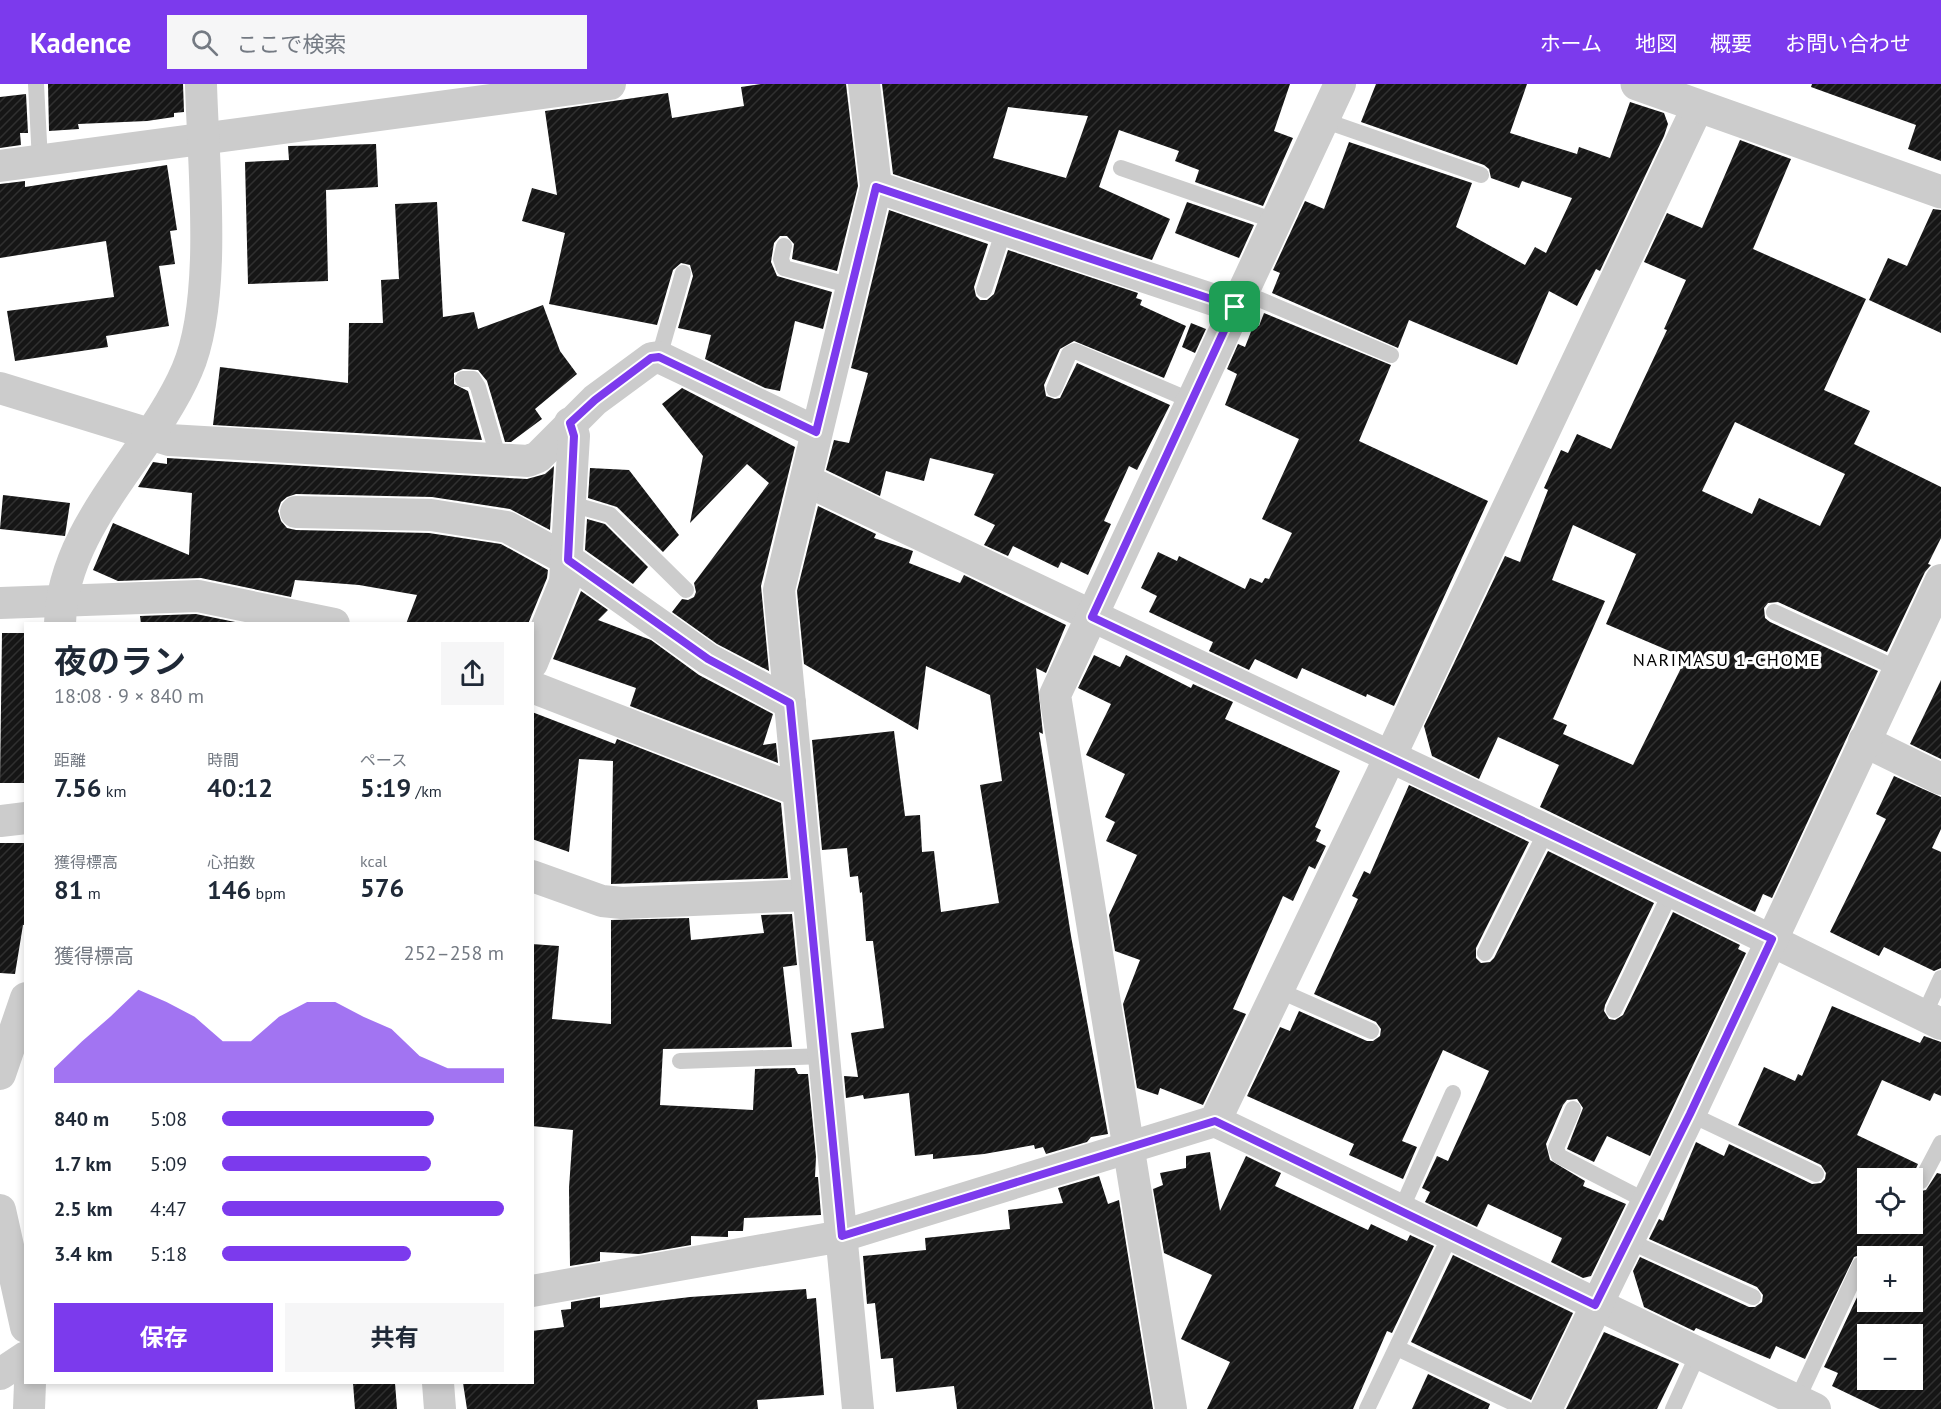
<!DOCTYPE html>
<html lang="ja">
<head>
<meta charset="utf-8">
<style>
  body { margin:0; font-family:"PT Sans","Noto Sans JP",sans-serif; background:#f6f6f7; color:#1f2937; height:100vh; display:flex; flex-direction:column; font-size:22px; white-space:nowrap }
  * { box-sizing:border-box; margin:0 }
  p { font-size:20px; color:#747a83 }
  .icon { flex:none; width:33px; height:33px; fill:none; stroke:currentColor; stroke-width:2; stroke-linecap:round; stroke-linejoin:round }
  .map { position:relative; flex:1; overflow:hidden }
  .drawer { position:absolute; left:24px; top:538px; width:510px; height:762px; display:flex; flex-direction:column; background:#fff; border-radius:0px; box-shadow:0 3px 9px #0003 }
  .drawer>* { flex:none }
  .controls { position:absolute; left:1857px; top:1084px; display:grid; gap:12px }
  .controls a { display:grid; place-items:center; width:66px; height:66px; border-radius:0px; background:#fff; box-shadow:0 3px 9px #0003; font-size:30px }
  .pin { position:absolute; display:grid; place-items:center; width:51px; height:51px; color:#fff; margin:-26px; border-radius:12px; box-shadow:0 3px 9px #0006 }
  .round { display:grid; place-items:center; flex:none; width:63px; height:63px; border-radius:0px; background:#f6f6f7 }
  .summary { display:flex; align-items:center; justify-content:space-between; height:102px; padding:0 30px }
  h1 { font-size:33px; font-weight:700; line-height:45px }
  .figures { display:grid; grid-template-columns:repeat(3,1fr); gap:9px; height:102px; padding:6px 30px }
  .figures div { display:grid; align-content:center }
  .figures b { font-size:26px; font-weight:700 }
  .figures small { font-size:16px; font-weight:400 }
  .figures p { font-size:16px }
  .chart { height:168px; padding:12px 30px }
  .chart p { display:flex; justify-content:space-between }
  .chart svg { width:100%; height:108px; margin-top:6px; fill:#7c3aed; opacity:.7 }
  .primary-button { display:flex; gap:12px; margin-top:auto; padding:12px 30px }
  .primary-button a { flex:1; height:69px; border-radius:0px; background:#7c3aed; color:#fff; font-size:24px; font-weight:700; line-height:69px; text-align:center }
  .primary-button a+a { background:#f6f6f7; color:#1f2937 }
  ul { padding:0 30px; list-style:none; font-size:20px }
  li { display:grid; grid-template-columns:96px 72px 1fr; align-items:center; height:45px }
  li i { height:15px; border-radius:8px; background:#7c3aed }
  header { display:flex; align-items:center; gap:36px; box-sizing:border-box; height:84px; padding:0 30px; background:#7c3aed; color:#fff }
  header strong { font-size:28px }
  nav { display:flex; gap:33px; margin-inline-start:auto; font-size:21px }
  .search { width:420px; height:54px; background:#f6f6f7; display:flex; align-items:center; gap:15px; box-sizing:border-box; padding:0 21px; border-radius:0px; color:#747a83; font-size:22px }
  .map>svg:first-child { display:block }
</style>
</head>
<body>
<header>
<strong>Kadence</strong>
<div class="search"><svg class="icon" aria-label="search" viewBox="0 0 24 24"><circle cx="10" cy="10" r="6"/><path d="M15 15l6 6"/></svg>ここで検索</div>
<nav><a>ホーム</a><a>地図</a><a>概要</a><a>お問い合わせ</a></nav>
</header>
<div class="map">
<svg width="1941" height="1325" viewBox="0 0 1941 1325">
  <defs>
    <pattern id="building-hatch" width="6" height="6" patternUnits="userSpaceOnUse" patternTransform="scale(1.5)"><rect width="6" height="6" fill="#161616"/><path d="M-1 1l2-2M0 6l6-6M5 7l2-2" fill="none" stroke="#303030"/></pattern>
  </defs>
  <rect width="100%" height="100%" fill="#fff"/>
  <g fill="url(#building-hatch)" fill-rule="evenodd">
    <path d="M48 0H183L184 28 174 29V33L147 37 78 40 79 45 49 47Z"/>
    <path d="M761 0H846L858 102 837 187 792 175 794 160 787 152H780L774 159 771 178 777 192 832 208 823 245 795 237 780 307 765 304 705 275 711 251 678 244 693 192 690 181 681 179 673 186 657 241 549 220 565 149 522 137 532 104 557 111 545 27 668 9 672 34 744 22 741 3Z"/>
    <path d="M882 0H1290L1274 47 1293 54 1263 122 1195 98 1199 86 1175 77 1179 67 1119 46 1099 103 1170 135 1152 176 893 90ZM1008 23 1088 32 1066 94 993 74Z"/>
    <path d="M1376 0H1527L1510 49 1577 70 1579 63 1610 74 1630 18 1664 29 1668 40 1664 52 1600 187 1596 185 1577 222 1549 207 1517 281 1409 236 1398 264 1272 209 1280 189 1273 186 1305 117 1324 125 1349 58 1472 99 1456 143 1525 181 1535 163 1546 169 1572 114 1522 97 1519 104 1491 94 1489 85 1484 81 1361 38Z"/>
    <path d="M1812 0H1941V77L1908 65 1916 41 1811 3Z"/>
    <path d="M26 10 28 49H20L21 61 0 64V13Z"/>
    <path d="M1740 56 1791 75 1753 165 1866 215 1824 306 1870 327 1854 360 1941 403V454L1928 480 1931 481 1925 488 1887 568 1778 518 1768 519 1764 524 1765 534 1770 538 1878 587 1772 814 1763 810 1755 828 1540 723 1559 681 1498 653 1479 695 1432 672 1424 642 1505 472 1520 478 1548 406 1544 404 1561 366 1568 369 1577 350 1611 365 1667 246 1664 245 1686 196 1644 178 1667 129 1702 144ZM1735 338 1845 390 1820 442 1759 414 1752 430 1702 407ZM1573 441 1636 470 1606 540 1686 574 1633 681 1563 650 1567 641 1553 635 1605 517 1552 496Z"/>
    <path d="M376 60 378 103 326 106 328 197 248 200 245 78 289 76 288 62Z"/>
    <path d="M167 81 177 146 170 147 175 180 159 182 169 242 106 252 108 263 15 277 7 227 114 213 106 157 0 174V100L25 97V103Z"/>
    <path d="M437 118 443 233 474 228 478 245 543 221 560 267 577 290 535 325 542 335 511 358H505L487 297 478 286 463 285 454 289V300L468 307 482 356 213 341 220 283 348 299 349 239H383L381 196 399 195 395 120Z"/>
    <path d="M1187 118 1254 141 1239 174 1175 149Z"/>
    <path d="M1933 125 1941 126V249L1869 216 1888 174 1907 182Z"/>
    <path d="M889 126 988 160 974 203 976 212 980 216H987L994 210 1008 166 1138 209 1136 214 1142 216 1140 221 1186 242 1164 294 1074 257 1060 265 1044 301 1046 312 1055 315 1060 314 1077 279 1170 321 1137 386 1129 382 1104 437 1111 440 1088 491 1061 478 1058 484 1013 462 1008 472 984 461 995 441 974 431 994 390 930 374 924 397 886 387 880 412 826 386 834 356 849 359 868 289 851 284Z"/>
    <path d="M1264 229 1391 281 1359 357 1488 417 1394 622 1367 610 1366 613 1302 584 1297 595 1255 575 1249 586 1209 567 1213 558 1149 528 1157 512 1141 504 1158 468 1177 477 1179 472 1245 505 1250 494 1262 499 1265 494 1269 495 1292 449 1262 435 1299 355 1225 321 1237 290 1227 285 1238 260 1245 263 1254 240 1259 242Z"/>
    <path d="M1191 239 1206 245 1195 269 1182 263Z"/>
    <path d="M682 304 795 363 761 502 769 587 717 560 672 528 682 515 688 516 694 513 696 508 694 499 769 399 747 380 690 439 703 372 662 320Z"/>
    <path d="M167 374 527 395 545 390 554 382 550 446 510 425 432 413 296 410 287 413 281 418 278 427 281 437 287 444 296 446 429 449 501 460 548 486 547 494 528 540H406L417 511 359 501 295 496 291 513 201 494 118 497 93 486 113 439 189 471 192 409 138 403 153 378 167 380Z"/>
    <path d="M590 384 629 386 679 451 663 468 617 423 588 414Z"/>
    <path d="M3 411 70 419 65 452 0 445Z"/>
    <path d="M818 422 876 450 874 454 913 467 909 479 960 499 964 491 1066 541 1046 589 1036 584 1043 650 1039 648 1071 852 1108 1050 1091 1053 1087 1058 1046 1070 1043 1063 1035 1065 1034 1061 984 1070 933 1075V1070L915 1072 909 1009 864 1015 863 1011 846 1014 844 992 858 993 851 949 884 944 873 857H866L862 808 860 809 858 792 850 793 847 764 822 766 812 656 894 647 905 732 920 731 922 768 934 767 941 828 999 819 980 701 1002 697 990 611 926 582 918 646 804 580 797 507Z"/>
    <path d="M587 435 605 440 648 483 633 500 585 466Z"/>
    <path d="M581 507 608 526 598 536 651 556 699 591 773 630 763 661 776 659 778 679 630 622 636 604 553 575Z"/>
    <path d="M196 530 245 540H141L140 532Z"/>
    <path d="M2 549H26V699H0Z"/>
    <path d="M1094 571 1120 583 1126 571 1191 604 1193 600 1233 618 1225 635 1340 687 1315 743 1321 746 1316 757 1326 762 1315 785 1309 782 1293 817 1283 812 1233 925 1246 930 1203 1021 1160 1004 1158 1011 1137 1004 1123 920 1140 876 1115 867 1109 831 1137 771 1106 757 1115 738 1105 733 1125 690 1086 671 1111 620 1078 604Z"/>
    <path d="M1941 596V675L1910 660Z"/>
    <path d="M532 628 615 660 617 655 781 719 788 794 611 800 613 677 579 675 569 768 532 755Z"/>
    <path d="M1894 692 1941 713V745L1932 764 1941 768V884L1934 887 1884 863 1879 872 1830 848 1886 735 1876 730Z"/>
    <path d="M1409 701 1529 758 1476 864V874L1481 879 1490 878 1494 874 1548 767 1654 819 1605 921 1604 927 1609 935 1615 936 1623 931 1673 828 1740 861 1738 865 1746 869 1650 1072 1607 1052 1594 1078 1567 1065 1583 1024 1577 1015 1567 1016 1563 1021 1546 1060 1550 1076 1585 1097 1583 1102 1626 1120 1591 1192 1583 1194 1551 1178 1562 1154 1488 1120 1477 1143 1425 1118 1430 1108 1422 1104 1437 1072 1448 1077 1489 987 1443 966 1402 1057 1417 1063 1403 1095 1349 1071 1354 1060 1247 1012 1280 943 1290 947 1299 927 1367 957H1373L1380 952 1381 945 1376 938 1314 910 1358 815 1352 812 1364 787 1370 790Z"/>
    <path d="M0 759H26V841H23L15 890 0 889Z"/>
    <path d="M792 830 797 881 783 883 792 963 663 965 660 1021 753 1026 755 985 795 984 798 990H808L816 1073 815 1093H818L821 1131 744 1134 743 1147H728V1153L691 1152V1161L639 1170 600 1168V1177L570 1182 569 1104 573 1046 532 1042V860L559 862 552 935 611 940V836L689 834 691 856 764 849 761 831Z"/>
    <path d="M1832 922 1920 959 1924 952 1941 958V1012L1934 1009 1930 1017 1882 996 1857 1051 1918 1080 1911 1095H1868V1140H1912V1103L1921 1107 1926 1106 1937 1089 1941 1090V1325H1880L1832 1302 1838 1289 1824 1283 1868 1190V1218H1912V1173L1868 1174 1860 1171 1854 1173 1805 1275 1776 1262 1770 1275 1696 1244 1694 1247 1644 1223 1633 1187 1640 1173 1749 1223H1755L1762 1218 1763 1211 1757 1203 1649 1155 1659 1135 1663 1137 1696 1058 1724 1072 1729 1060 1812 1100 1821 1099 1825 1095 1826 1089 1821 1081 1738 1041 1764 983 1795 997 1798 990 1802 992ZM1868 1251H1912V1296H1868Z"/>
    <path d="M1210 1068 1220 1127 1246 1072 1281 1089 1275 1102 1368 1146 1371 1140 1407 1157 1410 1151 1434 1162 1392 1249 1387 1247 1353 1325H1207L1230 1278 1181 1255 1212 1191 1164 1169 1153 1105 1163 1101 1160 1089 1186 1084V1072Z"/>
    <path d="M1099 1092 1108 1120 1119 1116 1153 1325H957L954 1302 896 1308 893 1274 881 1275 875 1219 867 1220 863 1172 926 1166 925 1154 1010 1145 1008 1126 1063 1119 1058 1104Z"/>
    <path d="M1453 1171 1573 1229 1531 1316 1411 1258Z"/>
    <path d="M806 1205 807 1215 816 1214 824 1311 757 1316 758 1325H467L463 1299H532V1247L564 1243 561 1226 571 1225V1218L600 1213V1224L690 1213Z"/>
    <path d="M1604 1248 1679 1280 1657 1325H1566Z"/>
    <path d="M1428 1290 1490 1320 1488 1325H1412Z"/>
    <path d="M353 1299H395L397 1325H355Z"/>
  </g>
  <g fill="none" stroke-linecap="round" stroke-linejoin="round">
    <g stroke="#ccc" stroke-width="16">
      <path d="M36 0 40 77"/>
      <path d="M1323 36 1481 91"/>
      <path d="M1121 84 1275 137"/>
      <path d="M784 162 781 175 784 184 852 202"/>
      <path d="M984 206 1004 146"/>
      <path d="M1242 208 1391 271"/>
      <path d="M659 273 683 189"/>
      <path d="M463 295H473L478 303 495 362V375"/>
      <path d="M1054 305 1069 270 1075 267 1192 317"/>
      <path d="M571 420 610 431 686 506"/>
      <path d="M1774 528 1898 585"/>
      <path d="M1485 869 1546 748"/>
      <path d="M1278 906 1371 947"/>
      <path d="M1614 926 1672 806"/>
      <path d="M1924 931 1941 894"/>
      <path d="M680 977 824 972"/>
      <path d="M1573 1025 1556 1064 1559 1072 1646 1117"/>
      <path d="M1690 1030 1816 1090"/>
      <path d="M1921 1097 1941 1059"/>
      <path d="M1400 1128 1453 1009"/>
      <path d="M1627 1156 1753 1213"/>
      <path d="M1397 1264 1526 1325"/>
      <path d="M1797 1316 1860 1181"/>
      <path d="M1367 1325 1450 1152"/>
      <path d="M1673 1325 1698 1270"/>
    </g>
    <g stroke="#ccc" stroke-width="32">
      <path d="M0 82 610 0"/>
      <path d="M876 103 1235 223"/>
      <path d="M0 304 169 356 528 377 538 373 595 316 652 274 659 273 816 348"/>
      <path d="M807 397 1571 758 1941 940"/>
      <path d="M296 428 431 431 507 443 568 476 708 575 790 619"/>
      <path d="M0 519 198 512 334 540"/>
      <path d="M60 540C62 442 151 370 187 286 218 215 203 79 201 0"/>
      <path d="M532 579 565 498 574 352 570 339"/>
      <path d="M532 603 797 706"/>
      <path d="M1864 657 1941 695"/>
      <path d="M0 737 26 734"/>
      <path d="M532 792 602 817 622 819 808 811"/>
      <path d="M0 990 26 914"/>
      <path d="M1215 1037 1815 1325"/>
      <path d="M0 1126 26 1243"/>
      <path d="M532 1207 842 1152 1215 1037 1380 694 1698 22"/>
      <path d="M0 1290 26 1273"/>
      <path d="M438 1299 440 1325"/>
      <path d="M29 1325 30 1299"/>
      <path d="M858 1325 779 506 876 103 864 0"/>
      <path d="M1171 1325 1055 611 1340 0"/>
      <path d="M1546 1325 1690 1030 1941 496"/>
    </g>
    <path stroke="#ccc" stroke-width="33" d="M1637 0 1941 108"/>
  </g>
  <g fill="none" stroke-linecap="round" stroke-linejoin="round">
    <g stroke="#fff" stroke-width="12">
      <path id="route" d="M876 103 1235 223 1092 533 1772 855 1690 1030 1595 1221 1215 1037 842 1152 790 619 708 575 568 476 574 352 570 339 595 316 651 274 659 273 816 348Z"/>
    </g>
    <use href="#route" stroke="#7c3aed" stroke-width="8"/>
  </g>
  <g text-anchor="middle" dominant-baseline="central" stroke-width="6" stroke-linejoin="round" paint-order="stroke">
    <g font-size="18" letter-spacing="1.5" fill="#000" stroke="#fff">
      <text x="1727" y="575">NARIMASU 1-CHOME</text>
    </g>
  </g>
</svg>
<div class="controls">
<a><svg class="icon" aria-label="locate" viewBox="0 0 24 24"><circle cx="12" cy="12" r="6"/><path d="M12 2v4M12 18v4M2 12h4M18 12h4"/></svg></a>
<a>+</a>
<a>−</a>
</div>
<div class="pin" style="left:1235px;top:223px;background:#1e9e55"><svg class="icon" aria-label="arrive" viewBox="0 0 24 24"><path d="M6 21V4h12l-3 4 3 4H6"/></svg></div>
<section class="drawer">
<div class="summary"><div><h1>夜のラン</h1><p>18:08 · 9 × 840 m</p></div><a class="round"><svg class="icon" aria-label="share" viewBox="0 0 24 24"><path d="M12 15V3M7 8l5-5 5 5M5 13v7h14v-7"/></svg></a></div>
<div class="figures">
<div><p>距離</p><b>7.56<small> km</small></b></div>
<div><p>時間</p><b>40:12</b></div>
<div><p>ペース</p><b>5:19<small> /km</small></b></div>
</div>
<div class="figures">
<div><p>獲得標高</p><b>81<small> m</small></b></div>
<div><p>心拍数</p><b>146<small> bpm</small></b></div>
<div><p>kcal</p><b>576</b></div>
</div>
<div class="chart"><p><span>獲得標高</span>252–258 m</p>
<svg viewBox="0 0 160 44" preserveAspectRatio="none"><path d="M0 44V38L10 27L20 17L30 6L40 11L50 17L60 27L70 27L80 17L90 11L100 11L110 17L120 22L130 33L140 38L150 38L160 38V44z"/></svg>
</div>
<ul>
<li><b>840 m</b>5:08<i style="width:75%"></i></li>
<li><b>1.7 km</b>5:09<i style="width:74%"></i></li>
<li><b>2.5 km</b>4:47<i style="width:100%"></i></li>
<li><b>3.4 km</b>5:18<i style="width:67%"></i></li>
</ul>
<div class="primary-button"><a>保存</a><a>共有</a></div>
</section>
</div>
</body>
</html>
